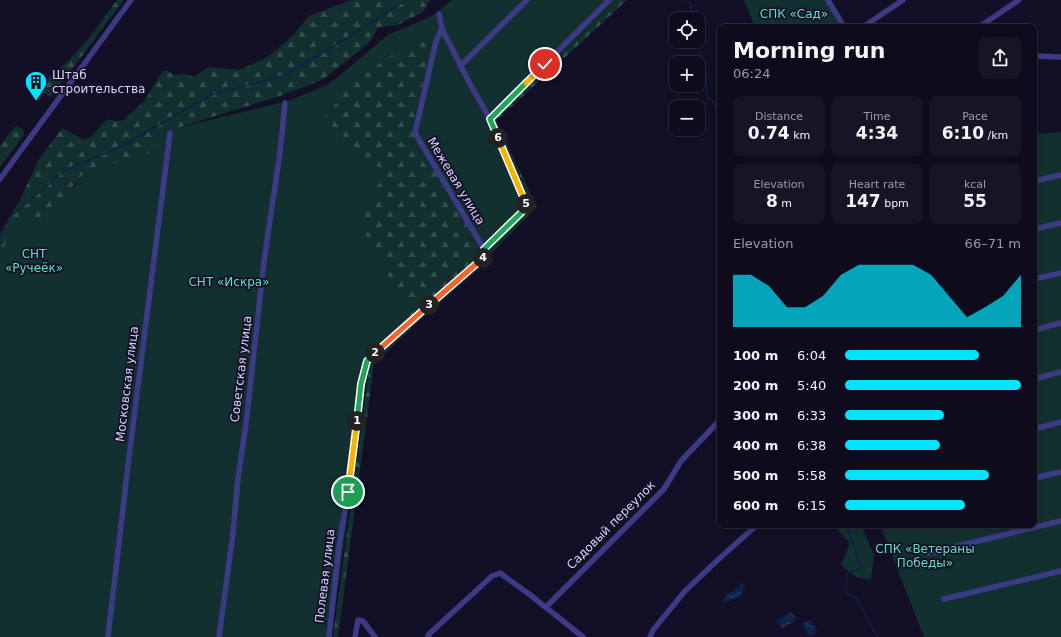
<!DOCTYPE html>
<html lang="en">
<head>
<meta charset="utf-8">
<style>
  body { margin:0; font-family:"DejaVu Sans",sans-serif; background:#171425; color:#f1f3f6; height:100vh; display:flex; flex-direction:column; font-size:15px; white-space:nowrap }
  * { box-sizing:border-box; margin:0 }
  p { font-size:13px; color:#9b9ba3 }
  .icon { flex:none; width:22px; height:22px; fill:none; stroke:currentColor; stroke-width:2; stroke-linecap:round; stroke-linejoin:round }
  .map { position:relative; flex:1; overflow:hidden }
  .sheet { position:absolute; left:717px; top:24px; width:320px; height:504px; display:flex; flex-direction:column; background:#0e0b1c; border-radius:8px; box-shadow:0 2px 6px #0003,0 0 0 1px #2e2b3b }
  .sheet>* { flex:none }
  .buttons { position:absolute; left:669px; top:12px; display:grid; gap:8px }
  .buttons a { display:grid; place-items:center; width:36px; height:36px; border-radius:8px; background:#0e0b1c; box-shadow:0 2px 6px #0003,0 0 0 1px #2e2b3b; font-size:20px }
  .pin { position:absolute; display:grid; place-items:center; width:34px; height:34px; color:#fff; margin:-17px; border:2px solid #fff; border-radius:50%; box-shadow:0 1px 4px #0007 }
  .km { position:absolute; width:20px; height:20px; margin:-10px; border-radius:50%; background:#222; color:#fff; font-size:11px; line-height:20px; text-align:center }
  .round { display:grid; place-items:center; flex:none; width:42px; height:42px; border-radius:8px; background:#171425 }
  .overview { display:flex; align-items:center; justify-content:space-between; height:68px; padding:0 16px }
  h1 { font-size:22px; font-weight:700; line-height:30px }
  .metrics { display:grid; grid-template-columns:repeat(3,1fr); gap:6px; height:68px; padding:4px 16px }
  .metrics div { display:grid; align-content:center; border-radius:8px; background:#171425; text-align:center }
  .metrics b { font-size:17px; font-weight:700 }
  .metrics small { font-size:11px; font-weight:400 }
  .metrics p { font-size:11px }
  .chart { height:112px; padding:8px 16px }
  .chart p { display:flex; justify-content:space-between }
  .chart svg { width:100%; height:72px; margin-top:4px; fill:#00e5ff; opacity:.7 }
  ul { padding:0 16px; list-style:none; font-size:13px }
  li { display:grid; grid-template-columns:64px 48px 1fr; align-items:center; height:30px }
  li i { height:10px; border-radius:5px; background:#00e5ff }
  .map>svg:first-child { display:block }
</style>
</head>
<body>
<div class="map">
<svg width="1061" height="637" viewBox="0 0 1061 637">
  <defs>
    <pattern id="forest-firs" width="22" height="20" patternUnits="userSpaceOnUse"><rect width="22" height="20" fill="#12302f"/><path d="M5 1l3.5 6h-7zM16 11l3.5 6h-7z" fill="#344d4e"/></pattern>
    <pattern id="water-waves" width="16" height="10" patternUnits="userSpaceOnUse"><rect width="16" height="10" fill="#0c2248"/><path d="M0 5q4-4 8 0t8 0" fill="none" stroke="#2f4163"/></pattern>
  </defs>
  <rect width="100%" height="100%" fill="#130f26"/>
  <g fill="#12302f">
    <path d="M452 0H616L492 120 532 207 369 362 331 637H0V255L12 222 73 188 85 172 168 130 288 101 329 84 388 35 432 16Z"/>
    <path d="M744 0H828L844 27H755Z"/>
    <path d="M1061 132V637H924L880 525H1034V134Z"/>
    <path d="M839 525H861L874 555 871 580 856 577 841 565 850 543 839 532Z"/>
  </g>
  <g fill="url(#forest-firs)">
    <path d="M117 0H124L51 97 42 92C42 79 48 79 57 71 81 51 99 25 117 0Z"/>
    <path d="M352 0H430L422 13 397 25 378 27 370 42 324 79 280 96 164 132 153 152 85 172 59 203 41 217 34 219 14 223 0 257V234L20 200 38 161 62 128 85 140 92 136 107 119 115 121 124 120 145 100 162 72 165 70 175 75 185 74 194 77 208 67 239 70 266 58 293 36 309 16Z"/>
    <path d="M616 0H627L496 121 537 207 492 253 490 259 419 321 374 364 338 637H333L370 362 416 319 411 316 357 220 382 178 375 161 349 150 327 128 324 118 341 97 340 90 407 45 429 41 432 43 412 132 486 252 532 207 493 120Z"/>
    <path d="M16 126 23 129 24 135 0 167V145L13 129Z"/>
  </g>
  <g fill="url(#water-waves)">
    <path d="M742 583 745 587 740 597 726 602 722 601 728 593 732 592Z"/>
    <path d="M791 612 797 619 783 629 776 621Z"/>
    <path d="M811 620 817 631 814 635 809 636 803 627V624L807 621Z"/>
  </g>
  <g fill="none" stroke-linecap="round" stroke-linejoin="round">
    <g stroke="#0c2248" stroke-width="1.5">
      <path d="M686 0 692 6 690 12 686 16 687 19"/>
      <path d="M687 41 690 46 693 41"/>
      <path d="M697 41 700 54 706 64 703 65 701 71 706 74V88L708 98 714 102 720 115"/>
      <path d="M0 241 9 218 65 170 120 147 211 95 285 75 352 35 406 0"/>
      <path d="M847 525 861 569 852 571 847 574 846 588 848 594 856 598 878 637"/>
    </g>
    <g stroke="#3d3a85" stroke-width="5.5">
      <path d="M828 0 844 27"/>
      <path d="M863 27 903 0"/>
      <path d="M979 27 1019 0"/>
      <path d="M442 29 436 41 415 133 484 249"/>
      <path d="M1035 56 1061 57"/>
      <path d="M460 66 527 0"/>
      <path d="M490 119 609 0"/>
      <path d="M0 179 131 0"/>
      <path d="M1034 181 1061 175"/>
      <path d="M1034 229 1061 223"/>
      <path d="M1034 279 1061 273"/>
      <path d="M1034 330 1061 323"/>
      <path d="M1034 379 1061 372"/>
      <path d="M1034 429 1061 422"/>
      <path d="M1034 478 1061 472"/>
      <path d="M929 553 1061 521"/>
      <path d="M944 599 1061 571"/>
      <path d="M546 607 664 489 681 461 720 420"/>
      <path d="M108 637 128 465 170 133"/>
      <path d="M219 637 233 533 238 478 246 424 264 261 280 152 285 103"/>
      <path d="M329 637 339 546 348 492 361 384 367 361 397 332 484 257V249L527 207 490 119 470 84 442 29 439 14"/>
      <path d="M355 637 358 620 363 621 375 637"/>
      <path d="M429 637 428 635 492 576 500 573 529 594 583 637"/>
      <path d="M650 637 653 630 685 591 722 556 757 525"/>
    </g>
  </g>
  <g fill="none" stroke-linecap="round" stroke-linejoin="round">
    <g stroke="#fff" stroke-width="8">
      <path id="split-1" d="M348 492 357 421"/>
    </g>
    <g stroke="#fff" stroke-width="8">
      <path id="split-2" d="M357 421 361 384 367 361 375 353"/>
    </g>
    <g stroke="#fff" stroke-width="8">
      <path id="split-3" d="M375 353 429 305"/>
    </g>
    <g stroke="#fff" stroke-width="8">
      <path id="split-4" d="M429 305 483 258"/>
    </g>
    <g stroke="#fff" stroke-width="8">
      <path id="split-5" d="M483 258 484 257V249L527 207 526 204"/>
    </g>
    <g stroke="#fff" stroke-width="8">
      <path id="split-6" d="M498 138 526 204"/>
    </g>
    <g stroke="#fff" stroke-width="8">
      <path id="split-7" d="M498 138 490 119 526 83"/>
    </g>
    <g stroke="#fff" stroke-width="8">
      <path id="split-8" d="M526 83 545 64"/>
    </g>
    <use href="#split-1" stroke="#f5b400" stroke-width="5"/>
    <use href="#split-2" stroke="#22a559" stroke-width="5"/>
    <use href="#split-3" stroke="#f0652b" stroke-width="5"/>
    <use href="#split-4" stroke="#f0652b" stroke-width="5"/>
    <use href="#split-5" stroke="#22a559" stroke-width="5"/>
    <use href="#split-6" stroke="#f5b400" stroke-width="5"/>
    <use href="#split-7" stroke="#22a559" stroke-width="5"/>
    <use href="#split-8" stroke="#f5b400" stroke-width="5"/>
  </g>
  <defs>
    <g id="building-pin" transform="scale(1.15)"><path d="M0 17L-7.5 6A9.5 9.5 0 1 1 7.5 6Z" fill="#00e5ff" stroke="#130f26"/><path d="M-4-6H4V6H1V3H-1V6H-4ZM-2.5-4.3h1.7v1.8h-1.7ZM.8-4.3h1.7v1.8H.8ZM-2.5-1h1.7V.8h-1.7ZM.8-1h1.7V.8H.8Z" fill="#111"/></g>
  </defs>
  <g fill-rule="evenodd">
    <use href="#building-pin" x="36" y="82"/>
  </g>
  <g text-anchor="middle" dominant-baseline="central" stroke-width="3.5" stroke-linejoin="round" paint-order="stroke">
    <g font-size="12" fill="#5fe0c0" stroke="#130f26">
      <text x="794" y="14">СПК «Сад»</text>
      <text x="34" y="254">СНТ<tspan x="34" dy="14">«Ручеёк»</tspan></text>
      <text x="229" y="282">СНТ «Искра»</text>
      <text x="925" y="549">СПК «Ветераны<tspan x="925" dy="14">Победы»</tspan></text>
    </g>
    <g font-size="12" fill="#d9d4ff" stroke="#130f26" text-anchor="start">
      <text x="52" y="75">Штаб<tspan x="52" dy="14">строительства</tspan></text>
    </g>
    <g font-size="12" fill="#d9d4ff" stroke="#130f26">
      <text transform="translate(456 181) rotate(59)">Межевая улица</text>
      <text transform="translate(241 369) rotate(-83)">Советская улица</text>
      <text transform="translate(127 384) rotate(-83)">Московская улица</text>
      <text transform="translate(611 525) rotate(-45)">Садовый переулок</text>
      <text transform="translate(325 576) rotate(-83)">Полевая улица</text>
    </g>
  </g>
</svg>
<div class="buttons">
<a><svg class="icon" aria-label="locate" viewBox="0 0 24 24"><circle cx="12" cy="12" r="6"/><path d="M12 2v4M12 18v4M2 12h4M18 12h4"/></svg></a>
<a>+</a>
<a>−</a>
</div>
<div class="pin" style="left:348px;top:492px;background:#1e9e55"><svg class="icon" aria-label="arrive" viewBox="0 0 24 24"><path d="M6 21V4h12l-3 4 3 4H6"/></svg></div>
<div class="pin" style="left:545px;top:64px;background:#d93025"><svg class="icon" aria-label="check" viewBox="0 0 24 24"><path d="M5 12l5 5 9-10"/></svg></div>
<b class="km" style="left:357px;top:421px">1</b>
<b class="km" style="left:375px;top:353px">2</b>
<b class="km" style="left:429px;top:305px">3</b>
<b class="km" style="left:483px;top:258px">4</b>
<b class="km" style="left:526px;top:204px">5</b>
<b class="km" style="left:498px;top:138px">6</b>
<section class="sheet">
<div class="overview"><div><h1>Morning run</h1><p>06:24</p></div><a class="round"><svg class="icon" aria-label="share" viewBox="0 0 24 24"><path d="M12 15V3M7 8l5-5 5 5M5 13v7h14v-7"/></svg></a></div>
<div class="metrics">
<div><p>Distance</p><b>0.74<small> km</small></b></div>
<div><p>Time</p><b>4:34</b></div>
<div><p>Pace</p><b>6:10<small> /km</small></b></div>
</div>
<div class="metrics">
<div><p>Elevation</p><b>8<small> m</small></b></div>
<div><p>Heart rate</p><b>147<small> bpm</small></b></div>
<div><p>kcal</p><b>55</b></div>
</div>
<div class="chart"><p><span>Elevation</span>66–71 m</p>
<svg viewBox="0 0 160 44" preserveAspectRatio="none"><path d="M0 44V12L10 12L20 19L30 32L40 32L50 25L60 12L70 6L80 6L90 6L100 6L110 12L120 25L130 38L140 32L150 25L160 12V44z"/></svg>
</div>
<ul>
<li><b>100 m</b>6:04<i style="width:76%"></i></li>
<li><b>200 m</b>5:40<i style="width:100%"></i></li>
<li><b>300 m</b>6:33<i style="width:56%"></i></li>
<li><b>400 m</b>6:38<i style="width:54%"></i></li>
<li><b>500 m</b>5:58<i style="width:82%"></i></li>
<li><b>600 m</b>6:15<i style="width:68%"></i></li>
</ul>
</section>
</div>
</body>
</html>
